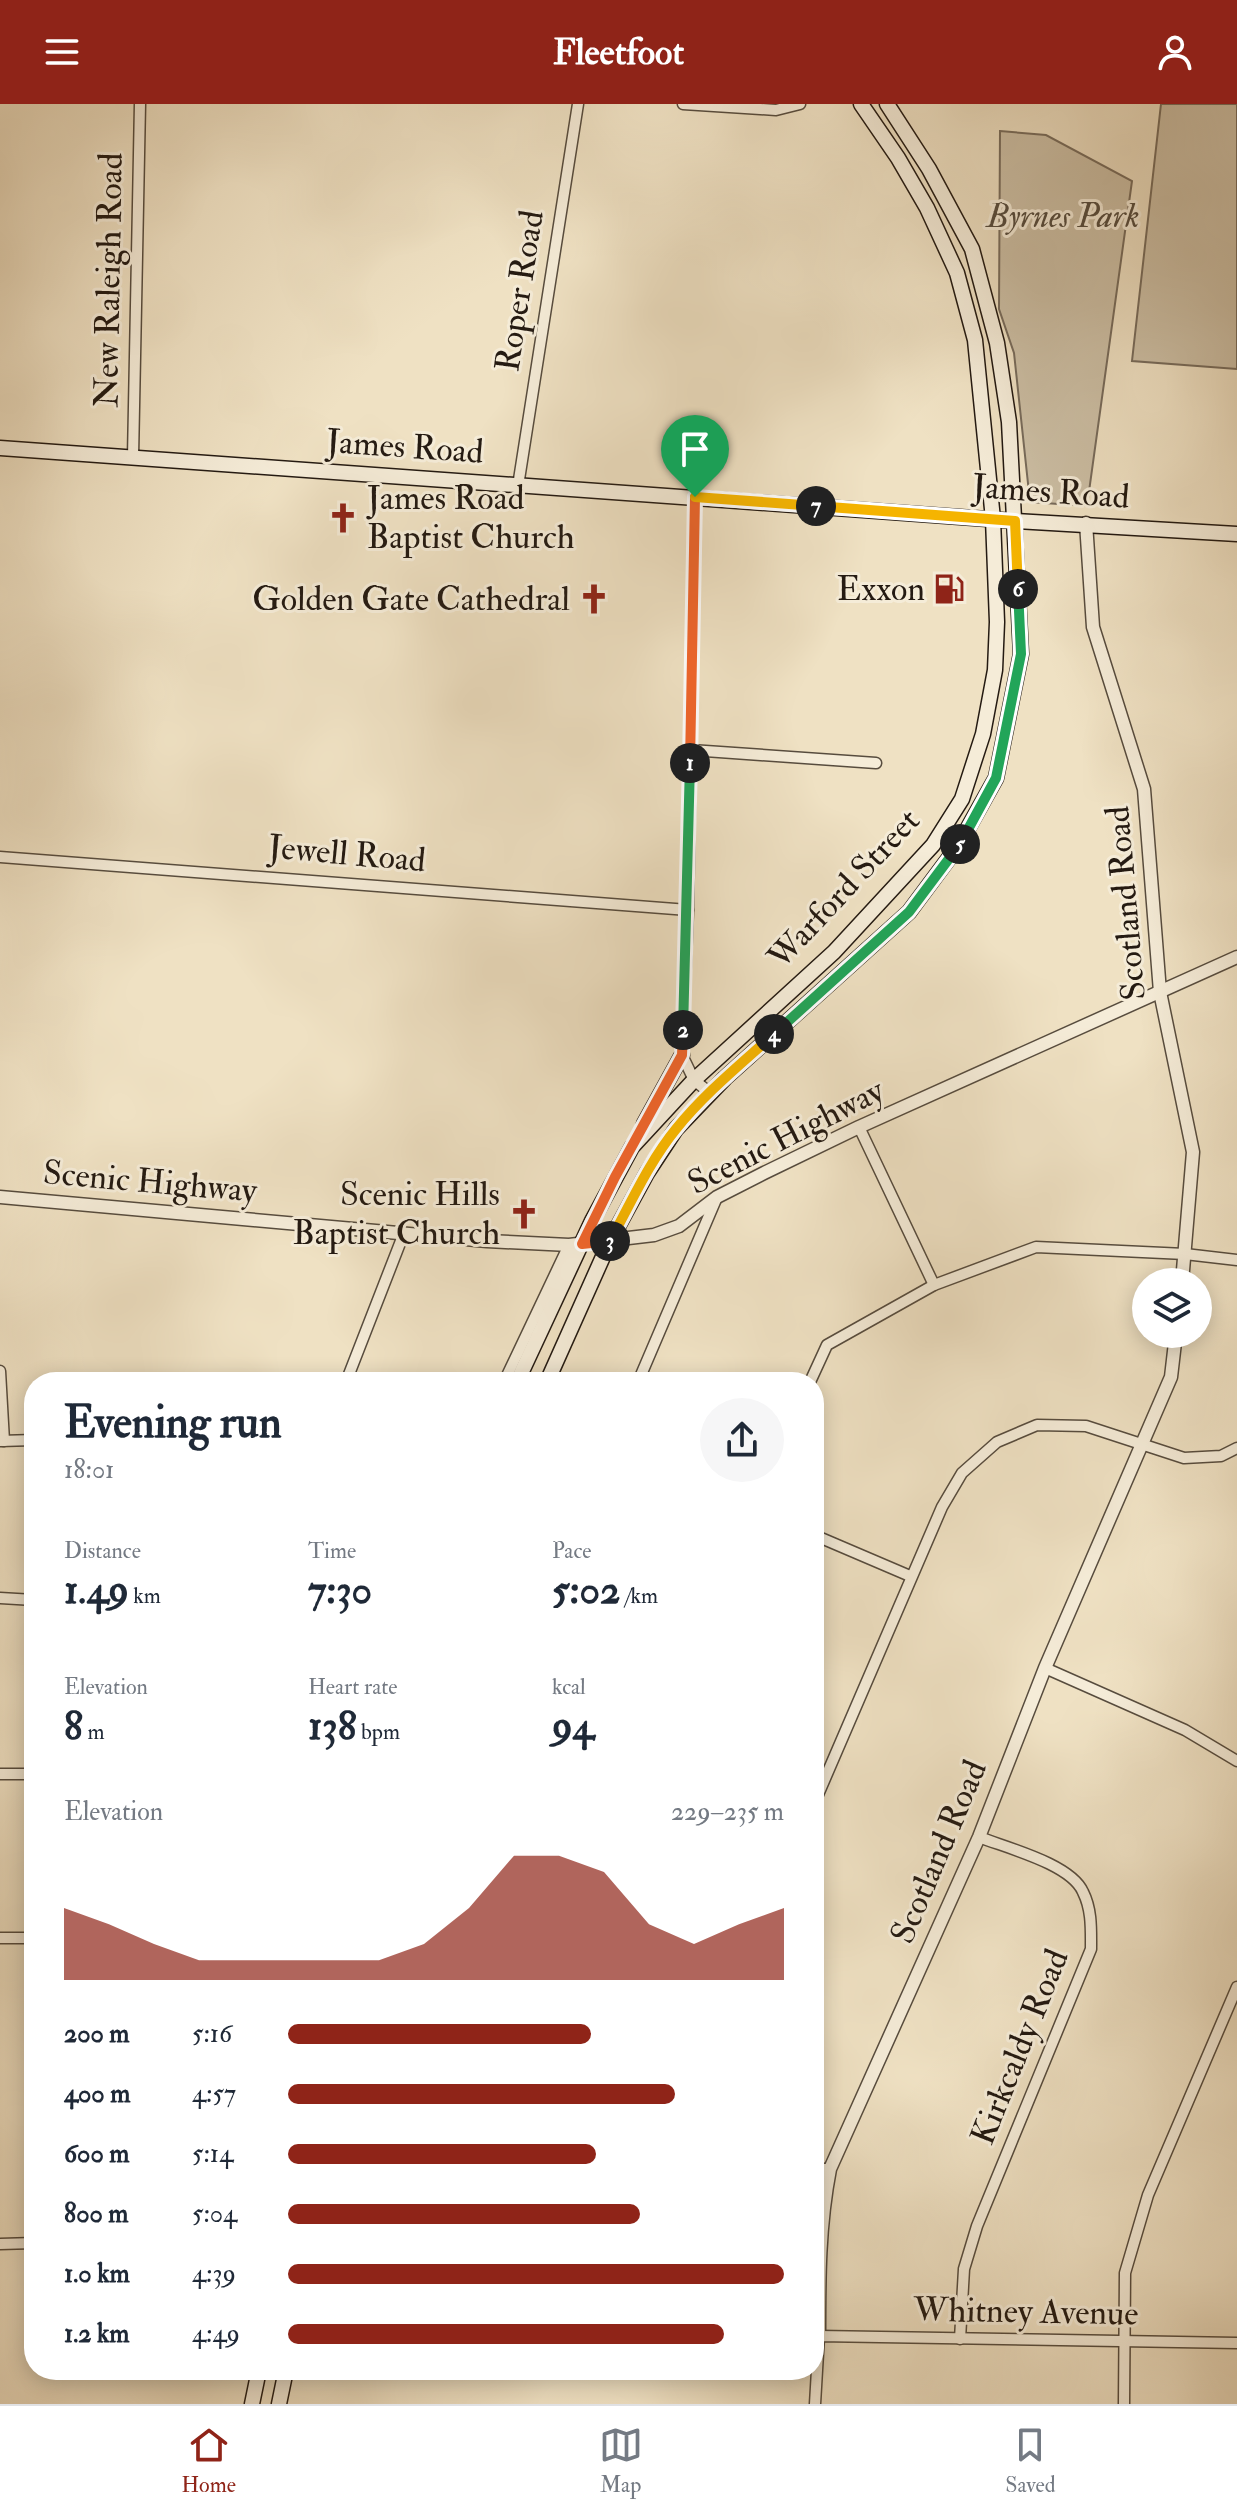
<!DOCTYPE html>
<html lang="en">
<head>
<meta charset="utf-8">
<style>
  body { margin:0; font-family:"IM FELL Double Pica",serif; background:#f6f6f7; color:#1f2937; height:100vh; display:flex; flex-direction:column; font-size:30px; white-space:nowrap }
  * { box-sizing:border-box; margin:0 }
  p { font-size:26px; color:#747a83 }
  .icon { flex:none; width:44px; height:44px; fill:none; stroke:currentColor; stroke-width:2; stroke-linecap:round; stroke-linejoin:round }
  .map { position:relative; flex:1; overflow:hidden }
  .details { position:absolute; left:24px; top:1268px; width:800px; height:1008px; display:flex; flex-direction:column; background:#fff; border-radius:32px; box-shadow:0 4px 20px #0003 }
  .details>* { flex:none }
  .buttons { position:absolute; left:1132px; top:1164px; display:grid; gap:16px }
  .buttons a { display:grid; place-items:center; width:80px; height:80px; border-radius:50%; background:#fff; box-shadow:0 4px 20px #0003; font-size:40px }
  .pin { position:absolute; display:grid; place-items:center; width:68px; height:68px; color:#fff; margin:-82px -34px; border-radius:50% 50% 50% 0; rotate:-45deg; box-shadow:0 0 8px #0007 }
  .pin .icon { rotate:45deg }
  .km { position:absolute; width:40px; height:40px; margin:-20px; border-radius:50%; background:#222; color:#fff; font-size:22px; line-height:40px; text-align:center }
  .round { display:grid; place-items:center; flex:none; width:84px; height:84px; border-radius:42px; background:#f6f6f7 }
  .head { display:flex; align-items:center; justify-content:space-between; height:136px; padding:0 40px }
  h1 { font-size:44px; font-weight:700; line-height:60px }
  .figures { display:grid; grid-template-columns:repeat(3,1fr); gap:12px; height:136px; padding:8px 40px }
  .figures div { display:grid; align-content:center }
  .figures b { font-size:40px; font-weight:700 }
  .figures small { font-size:22px; font-weight:400 }
  .figures p { font-size:22px }
  .chart { height:224px; padding:16px 40px }
  .chart p { display:flex; justify-content:space-between }
  .chart svg { width:100%; height:144px; margin-top:8px; fill:#8f2418; opacity:.7 }
  ul { padding:0 40px; list-style:none; font-size:26px }
  li { display:grid; grid-template-columns:128px 96px 1fr; align-items:center; height:60px }
  li i { height:20px; border-radius:10px; background:#8f2418 }
  header { display:flex; justify-content:space-between; align-items:center; height:104px; padding:0 40px; background:#8f2418; color:#fff; font-size:36px; font-weight:700 }
  .dock { display:flex; justify-content:space-around; align-items:center; height:112px; border-top:2px solid #e0e1e3; background:#fff; font-size:22px; color:#747a83 }
  .dock a { display:grid; justify-items:center; gap:4px }
  .dock .on { color:#8f2418 }
  .map>svg:first-child { display:block }
</style>
</head>
<body>
<header><svg class="icon" aria-label="menu" viewBox="0 0 24 24"><path d="M4 6h16M4 12h16M4 18h16"/></svg>Fleetfoot<svg class="icon" aria-label="person" viewBox="0 0 24 24"><circle cx="12" cy="8" r="4"/><path d="M4 21q1-7 8-7t8 7"/></svg></header>
<div class="map">
<svg width="1237" height="2300" viewBox="0 0 1237 2300">
  <rect width="100%" height="100%" fill="#efe1c3"/>
  <filter id="stains"><feTurbulence type="fractalNoise" baseFrequency=".0025" numOctaves="4"/><feColorMatrix values="0 0 0 0 .2 0 0 0 0 .09 0 0 0 0 .02 0 0 0 .5 -.17"/></filter>
  <radialGradient id="worn" r=".72"><stop offset=".6" stop-color="#630" stop-opacity="0"/><stop offset="1" stop-color="#630" stop-opacity=".3"/></radialGradient>
  <g fill="#ccbfa5" stroke="#786c5c" stroke-width="2">
    <path d="M1161 0H1237V265L1132 257Z"/>
    <path d="M1000 27 1046 31 1132 77 1087 402 1030 398 1014 249 999 205Z"/>
  </g>
  <g fill="none" stroke-linecap="round" stroke-linejoin="round">
    <g stroke="#574c3e" stroke-width="13">
      <g id="minor">
        <path d="M683 0 776 6 800 0"/>
        <path d="M133 353 140 0"/>
        <path d="M518 382 578 0"/>
        <path d="M695 393 688 806 682 951 694 976 710 989"/>
        <path d="M691 646 876 659"/>
        <path d="M0 753 688 806"/>
        <path d="M859 1023 934 1181"/>
        <path d="M0 1267 4 1337"/>
        <path d="M346 1278 404 1129"/>
        <path d="M504 1278 569 1141"/>
        <path d="M638 1278 717 1093"/>
        <path d="M810 1278 827 1241 934 1181 1036 1143 1185 1150 1237 1156"/>
        <path d="M0 1337 34 1336"/>
        <path d="M814 1431 910 1472"/>
        <path d="M0 1494 34 1496"/>
        <path d="M1045 1564 1185 1626 1237 1657"/>
        <path d="M0 1670H34"/>
        <path d="M814 1700 942 1403 962 1369 997 1338 1037 1321 1086 1322 1184 1354 1221 1352 1237 1344"/>
        <path d="M0 1834H34"/>
        <path d="M814 2065H830"/>
        <path d="M0 2140 34 2139"/>
        <path d="M960 2235 964 2165 977 2122 1091 1845C1091 1825 1092 1806 1083 1788 1071 1760 1007 1744 979 1733"/>
        <path d="M815 2300 819 2232 1237 2239"/>
        <path d="M1124 2300 1125 2169 1148 2091 1237 1883"/>
      </g>
    </g>
    <g stroke="#574c3e" stroke-width="15">
      <g id="tertiary">
        <path d="M1086 419 1093 523 1144 685 1160 888 1193 1048 1182 1178"/>
        <path d="M0 1093 487 1137 569 1141 654 1131 679 1122 717 1093 764 1069 859 1023 1237 853"/>
        <path d="M814 2232H819C819 2176 819 2121 830 2065L979 1733 1045 1564 1171 1273 1176 1230"/>
      </g>
    </g>
    <g stroke="#241a12" stroke-width="17">
      <g id="secondary">
        <path d="M0 344 1015 417 1237 430"/>
        <path d="M644 1020 682 951"/>
        <path d="M517 1278 592 1117 632 1043 694 976 834 848 933 741 962 695 983 630 995 566 997 518 993 415 975 236 957 169 927 104 898 54 861 0"/>
        <path d="M547 1278 610 1137 647 1069 676 1025 725 974 909 808 958 742 996 674 1021 550 1009 318 997 239 972 145 929 65 887 0"/>
        <path d="M252 2300 259 2266"/>
        <path d="M279 2300 286 2266"/>
      </g>
    </g>
    <use href="#minor" stroke="#f5ecd8" stroke-width="10"/>
    <use href="#tertiary" stroke="#f5ecd8" stroke-width="12"/>
    <use href="#secondary" stroke="#f5ecd8" stroke-width="14"/>
  </g>
  <g fill="none" stroke-linecap="round" stroke-linejoin="round">
    <g stroke="#fff" stroke-width="16">
      <path id="split-1" d="M690 659 695 393"/>
    </g>
    <g stroke="#fff" stroke-width="16">
      <path id="split-2" d="M683 926 690 659"/>
    </g>
    <g stroke="#fff" stroke-width="16">
      <path id="split-3" d="M610 1137 582 1140 615 1073 682 951 683 926"/>
    </g>
    <g stroke="#fff" stroke-width="16">
      <path id="split-4" d="M610 1137C631 1099 649 1058 676 1025 705 989 741 960 774 930"/>
    </g>
    <g stroke="#fff" stroke-width="16">
      <path id="split-5" d="M774 930 909 808 960 740"/>
    </g>
    <g stroke="#fff" stroke-width="16">
      <path id="split-6" d="M960 740 996 674 1021 550 1018 485"/>
    </g>
    <g stroke="#fff" stroke-width="16">
      <path id="split-7" d="M816 402 1015 417 1018 485"/>
    </g>
    <g stroke="#fff" stroke-width="16">
      <path id="split-8" d="M695 393 816 402"/>
    </g>
    <use href="#split-1" stroke="#f0652b" stroke-width="10"/>
    <use href="#split-2" stroke="#22a559" stroke-width="10"/>
    <use href="#split-3" stroke="#f0652b" stroke-width="10"/>
    <use href="#split-4" stroke="#f5b400" stroke-width="10"/>
    <use href="#split-5" stroke="#22a559" stroke-width="10"/>
    <use href="#split-6" stroke="#22a559" stroke-width="10"/>
    <use href="#split-7" stroke="#f5b400" stroke-width="10"/>
    <use href="#split-8" stroke="#f5b400" stroke-width="10"/>
  </g>
  <defs>
    <g id="church-bare" transform="scale(2.4)"><path d="M-1.2-6h2.4v3.5h3.3v2.4h-3.3V6h-2.4V-.1h-3.3v-2.4h3.3Z" fill="#8f2418" stroke="#f5ecd8" stroke-width="2.5" paint-order="stroke"/></g>
    <g id="fuel-bare" transform="scale(2.4)"><path d="M-5.5-6h7V0h2V4h1.3V-2.5L3-4.5l.8-.8L6-3V5H2.5V1h-1V6h-7ZM-4.2-4.7v3.2H.2V-4.7Z" fill="#8f2418" stroke="#f5ecd8" stroke-width="2.5" paint-order="stroke"/></g>
  </defs>
  <g fill-rule="evenodd">
    <use href="#church-bare" x="343" y="414"/>
    <use href="#fuel-bare" x="949" y="485"/>
    <use href="#church-bare" x="594" y="495"/>
    <use href="#church-bare" x="524" y="1110"/>
  </g>
  <g text-anchor="middle" dominant-baseline="central" stroke-width="6" stroke-linejoin="round" paint-order="stroke">
    <g font-size="34" font-style="italic" fill="#564c3e" stroke="#f5ecd8">
      <text x="1063" y="112">Byrnes Park</text>
    </g>
    <g font-size="34" fill="#241a12" stroke="#f5ecd8">
      <text transform="translate(109 176) rotate(-89)">New Raleigh Road</text>
      <text transform="translate(520 187) rotate(-81)">Roper Road</text>
      <text transform="translate(405 343) rotate(4)">James Road</text>
      <text transform="translate(1051 388) rotate(4)">James Road</text>
      <text transform="translate(347 750) rotate(5)">Jewell Road</text>
      <text transform="translate(844 785) rotate(-47)">Warford Street</text>
      <text transform="translate(1126 799) rotate(-95)">Scotland Road</text>
      <text transform="translate(786 1033) rotate(-27)">Scenic Highway</text>
      <text transform="translate(150 1078) rotate(5)">Scenic Highway</text>
      <text transform="translate(939 1748) rotate(-67)">Scotland Road</text>
      <text transform="translate(1020 1943) rotate(-68)">Kirkcaldy Road</text>
      <text transform="translate(1026 2208) rotate(1)">Whitney Avenue</text>
    </g>
    <g font-size="34" fill="#241a12" stroke="#f5ecd8" text-anchor="end">
      <text x="367" y="394" text-anchor="start">James Road<tspan x="367" dy="39">Baptist Church</tspan></text>
      <text x="925" y="485">Exxon</text>
      <text x="570" y="495">Golden Gate Cathedral</text>
      <text x="500" y="1090">Scenic Hills<tspan x="500" dy="39">Baptist Church</tspan></text>
    </g>
  </g>
  <rect width="100%" height="100%" filter="url(#stains)"/>
  <rect width="100%" height="100%" fill="url(#worn)"/>
</svg>
<div class="buttons">
<a><svg class="icon" aria-label="layers" viewBox="0 0 24 24"><path d="M12 4l9 5-9 5-9-5zM3 14l9 5 9-5"/></svg></a>
</div>
<div class="pin" style="left:695px;top:393px;background:#1e9e55"><svg class="icon" aria-label="arrive" viewBox="0 0 24 24"><path d="M6 21V4h12l-3 4 3 4H6"/></svg></div>
<b class="km" style="left:690px;top:659px">1</b>
<b class="km" style="left:683px;top:926px">2</b>
<b class="km" style="left:610px;top:1137px">3</b>
<b class="km" style="left:774px;top:930px">4</b>
<b class="km" style="left:960px;top:740px">5</b>
<b class="km" style="left:1018px;top:485px">6</b>
<b class="km" style="left:816px;top:402px">7</b>
<section class="details">
<div class="head"><div><h1>Evening run</h1><p>18:01</p></div><a class="round"><svg class="icon" aria-label="share" viewBox="0 0 24 24"><path d="M12 15V3M7 8l5-5 5 5M5 13v7h14v-7"/></svg></a></div>
<div class="figures">
<div><p>Distance</p><b>1.49<small> km</small></b></div>
<div><p>Time</p><b>7:30</b></div>
<div><p>Pace</p><b>5:02<small> /km</small></b></div>
</div>
<div class="figures">
<div><p>Elevation</p><b>8<small> m</small></b></div>
<div><p>Heart rate</p><b>138<small> bpm</small></b></div>
<div><p>kcal</p><b>94</b></div>
</div>
<div class="chart"><p><span>Elevation</span>229–235 m</p>
<svg viewBox="0 0 160 44" preserveAspectRatio="none"><path d="M0 44V22L10 27L20 33L30 38L40 38L50 38L60 38L70 38L80 33L90 22L100 6L110 6L120 11L130 27L140 33L150 27L160 22V44z"/></svg>
</div>
<ul>
<li><b>200 m</b>5:16<i style="width:61%"></i></li>
<li><b>400 m</b>4:57<i style="width:78%"></i></li>
<li><b>600 m</b>5:14<i style="width:62%"></i></li>
<li><b>800 m</b>5:04<i style="width:71%"></i></li>
<li><b>1.0 km</b>4:39<i style="width:100%"></i></li>
<li><b>1.2 km</b>4:49<i style="width:88%"></i></li>
</ul>
</section>
</div>
<nav class="dock">
<a class="on"><svg class="icon" aria-label="home" viewBox="0 0 24 24"><path d="M3 11l9-7 9 7M6 9v11h12V9"/></svg>Home</a>
<a><svg class="icon" aria-label="map" viewBox="0 0 24 24"><path d="M3 6l6-2 6 2 6-2v14l-6 2-6-2-6 2zM9 4v14M15 6v14"/></svg>Map</a>
<a><svg class="icon" aria-label="saved" viewBox="0 0 24 24"><path d="M7 4h10v16l-5-4-5 4z"/></svg>Saved</a>
</nav>
</body>
</html>
